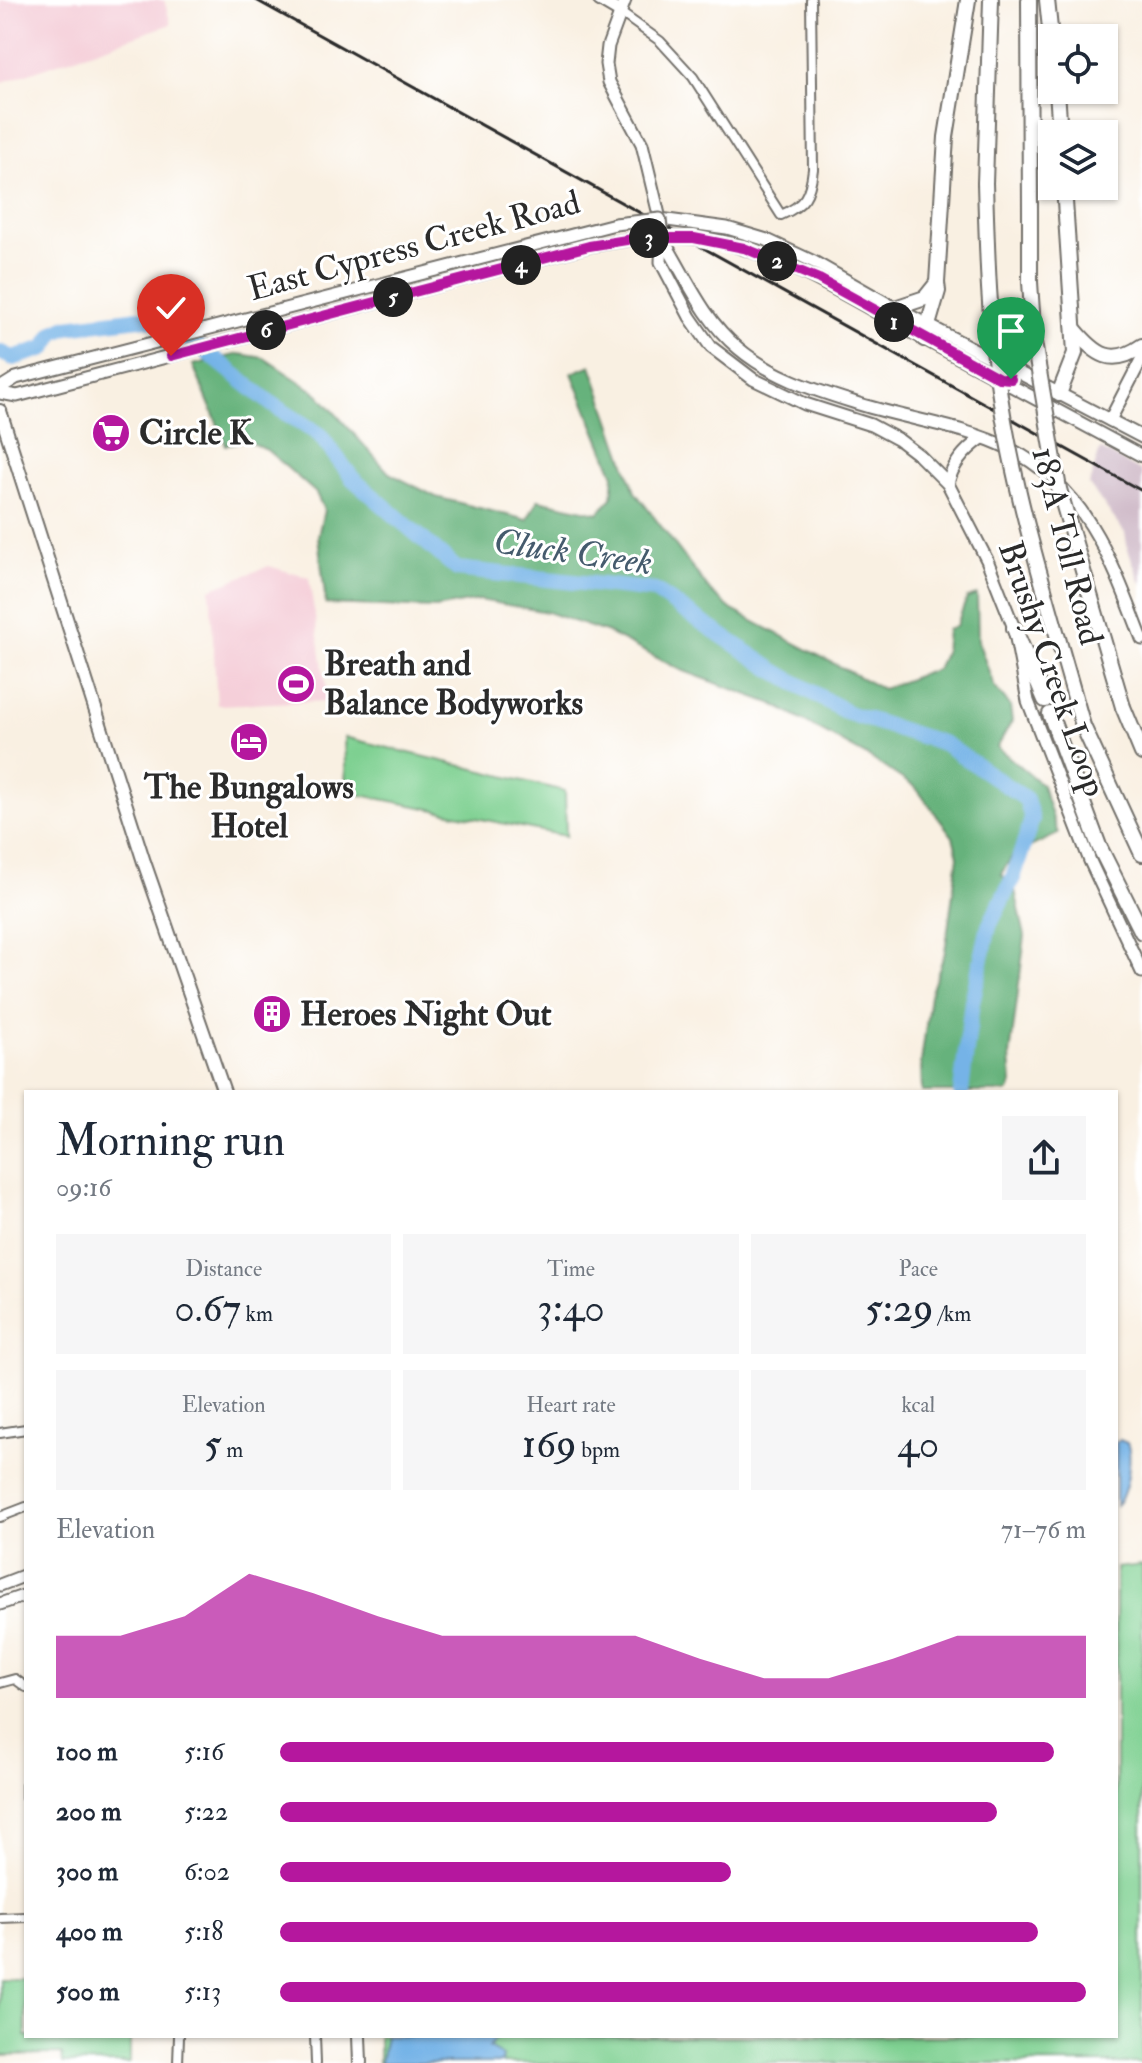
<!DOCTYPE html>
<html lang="en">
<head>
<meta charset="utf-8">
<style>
  body { margin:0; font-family:"IM FELL Double Pica",serif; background:#f6f6f7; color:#1f2937; height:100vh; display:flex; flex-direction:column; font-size:30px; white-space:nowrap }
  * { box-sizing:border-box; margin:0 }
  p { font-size:26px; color:#747a83 }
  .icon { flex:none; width:44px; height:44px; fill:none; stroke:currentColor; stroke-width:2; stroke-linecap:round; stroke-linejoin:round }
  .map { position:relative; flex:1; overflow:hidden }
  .details { position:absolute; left:24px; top:1090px; width:1094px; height:948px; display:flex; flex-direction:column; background:#fff; border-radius:0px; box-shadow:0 2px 6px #0004 }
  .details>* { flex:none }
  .buttons { position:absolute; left:1038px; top:24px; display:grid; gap:16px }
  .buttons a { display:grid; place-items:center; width:80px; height:80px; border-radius:0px; background:#fff; box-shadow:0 2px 6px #0004; font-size:40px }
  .pin { position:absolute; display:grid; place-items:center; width:68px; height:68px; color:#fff; margin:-82px -34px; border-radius:50% 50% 50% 0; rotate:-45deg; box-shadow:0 0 8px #0007 }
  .pin .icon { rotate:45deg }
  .km { position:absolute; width:40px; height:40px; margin:-20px; border-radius:50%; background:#222; color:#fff; font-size:22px; line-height:40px; text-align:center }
  .round { display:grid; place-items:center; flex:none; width:84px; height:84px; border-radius:0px; background:#f6f6f7 }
  .head { display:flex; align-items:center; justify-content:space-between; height:136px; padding:0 32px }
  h1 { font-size:44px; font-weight:600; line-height:60px }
  .figures { display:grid; grid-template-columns:repeat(3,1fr); gap:12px; height:136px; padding:8px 32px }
  .figures div { display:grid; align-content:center; border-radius:0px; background:#f6f6f7; text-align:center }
  .figures b { font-size:40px; font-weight:600 }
  .figures small { font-size:22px; font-weight:400 }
  .figures p { font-size:22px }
  .chart { height:224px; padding:16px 32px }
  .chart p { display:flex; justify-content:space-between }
  .chart svg { width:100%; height:144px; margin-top:8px; fill:#b5179e; opacity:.7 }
  ul { padding:0 32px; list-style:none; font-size:26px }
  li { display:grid; grid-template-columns:128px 96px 1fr; align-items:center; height:60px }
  li i { height:20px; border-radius:10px; background:#b5179e }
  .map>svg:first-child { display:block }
</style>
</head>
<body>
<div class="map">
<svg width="1142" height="2063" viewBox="0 0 1142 2063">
  <rect width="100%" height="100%" fill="#fff"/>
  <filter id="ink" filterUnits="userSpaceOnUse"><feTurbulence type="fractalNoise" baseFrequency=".0125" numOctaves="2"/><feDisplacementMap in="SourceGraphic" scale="16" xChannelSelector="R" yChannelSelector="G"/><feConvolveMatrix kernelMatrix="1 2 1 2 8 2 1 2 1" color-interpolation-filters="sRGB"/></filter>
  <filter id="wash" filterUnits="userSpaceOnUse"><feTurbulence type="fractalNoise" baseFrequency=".006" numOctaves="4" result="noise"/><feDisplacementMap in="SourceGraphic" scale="32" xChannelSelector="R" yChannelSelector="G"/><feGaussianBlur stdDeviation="1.8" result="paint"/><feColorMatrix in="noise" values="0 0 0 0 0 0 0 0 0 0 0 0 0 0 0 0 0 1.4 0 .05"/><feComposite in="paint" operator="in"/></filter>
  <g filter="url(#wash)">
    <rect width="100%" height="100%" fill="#f9f0e2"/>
    <g fill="#f5cfd9">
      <path d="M0 0H164L171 24 0 83Z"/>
      <path d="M269 566 309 578 328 701 217 705 210 589Z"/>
    </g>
    <path fill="#d1bdcb" d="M1100 449 1142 472V586L1128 550 1125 533 1089 485Z"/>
    <g fill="#7ed091" stroke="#547e5e" stroke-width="2">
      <path d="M344 737 565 791 566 836 346 792Z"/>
      <path d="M1142 1565V2063H379V2036H1116V1568Z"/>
      <path d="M0 1978H26V2036H130V2063H63L62 2054 0 2055Z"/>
    </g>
    <path fill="#66b27b" stroke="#486e53" stroke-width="2" d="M239 354 264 358 318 394 389 473 436 497 527 520 538 500 598 513 612 498 614 475 572 373 591 365 635 492 711 592 732 610 882 689 937 669 945 652 947 630 956 626 967 598 977 595 978 641 994 686 1010 706 1012 721 997 747 1042 785 1058 834 1013 855 1001 874 1015 890 1025 936 1010 1056 1012 1083 1009 1092H922L921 1063 930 995 945 952 958 856 953 837 916 788 869 757 773 704 681 670 608 633 547 612 479 600 436 608 326 604 318 536 324 510 316 493 267 450 245 440 226 445 193 365Z"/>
    <g fill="#74b3e7" stroke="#506f89" stroke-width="2">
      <path d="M1120 1440 1127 1443C1133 1456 1127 1496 1116 1505V1442Z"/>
      <path d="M386 2036H497L489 2048 503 2056 502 2063H381Z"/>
    </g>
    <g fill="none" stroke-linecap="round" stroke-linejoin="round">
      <path stroke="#74b3e7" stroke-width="16" d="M0 352 13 358 45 348 54 333 67 327 139 318 161 322 204 350 273 405 319 434 353 479 457 569 655 591 775 671 848 713 945 744 1026 799 1032 819 1013 878 989 926 972 1002 961 1092"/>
    </g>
  </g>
  <g filter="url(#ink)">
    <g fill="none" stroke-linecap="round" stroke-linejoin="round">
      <g stroke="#73706b" stroke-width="12">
        <g id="street">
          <path d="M621 13 660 41 693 77 781 215C805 205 810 195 813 169L811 0"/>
          <path d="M0 1433 26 1429"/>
          <path d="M0 1517 26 1507"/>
          <path d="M0 1683 15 1679 26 1687"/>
          <path d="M26 1785V1798"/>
          <path d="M0 1918 26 1917"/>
          <path d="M315 2036 316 2063"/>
          <path d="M178 2063 179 2036"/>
        </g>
      </g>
      <g stroke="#73706b" stroke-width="15">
        <g id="secondary">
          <path d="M599 0 621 13"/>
          <path d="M625 0 608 46 606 64 609 82 642 144 660 219 727 228 767 240 814 262 895 308 1142 437"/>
          <path d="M662 237 661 262 690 317 711 347 753 379 805 404 871 425 899 440 920 456 948 484 987 560 1014 628 1028 701 1090 861 1142 972"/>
          <path d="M662 238C686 276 702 318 738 348 771 376 811 389 853 402 904 419 962 425 1010 449 1087 488 1113 564 1142 639"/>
          <path d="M722 242C799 263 857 303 926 340 998 378 1070 417 1142 456"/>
          <path d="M0 388 16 378 615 224"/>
          <path d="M0 393 17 396 589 246 639 238 662 237"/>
          <path d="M1110 420 1142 358"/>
          <path d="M948 484C952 464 965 450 982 438"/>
          <path d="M0 1585 26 1575"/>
          <path d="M0 1604 26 1595"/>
        </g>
      </g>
      <g stroke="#73706b" stroke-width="16">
        <g id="primary">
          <path d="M0 411 144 862 224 1092"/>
          <path d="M359 2036 360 2063"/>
        </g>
      </g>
      <g stroke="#73706b" stroke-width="18">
        <g id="highway">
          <path d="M1029 0 1030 211"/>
          <path d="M1047 0 1052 48"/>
          <path d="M1057 90 1060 134"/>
          <path d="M985 183 991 0"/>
          <path d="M895 308 925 298 937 283"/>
          <path d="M1075 330C1096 355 1112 367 1142 346"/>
          <path d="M924 339 938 291 937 283 946 137 968 0"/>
          <path d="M1059 394 1075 353 1064 186"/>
          <path d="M1014 628 1045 700"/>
          <path d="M1123 707 1142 753"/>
          <path d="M1050 714 1099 846 1142 932"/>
          <path d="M1083 726 1142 854"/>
        </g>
      </g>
      <use href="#street" stroke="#fff" stroke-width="8"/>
      <use href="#secondary" stroke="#fff" stroke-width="11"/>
      <use href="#primary" stroke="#fff" stroke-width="12"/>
      <use href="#highway" stroke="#fff" stroke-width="14"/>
      <path stroke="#2b2b2b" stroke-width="3" d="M256 0 1142 491"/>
      <g stroke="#73706b" stroke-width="15" stroke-linecap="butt">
        <path id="secondary-bridge" d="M615 224 660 219 662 237 694 238 722 242"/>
      </g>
      <g stroke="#73706b" stroke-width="18" stroke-linecap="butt">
        <g id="highway-bridge">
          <path d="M985 183C987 254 989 326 1000 396 1017 508 1053 617 1083 726"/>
          <path d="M1030 211V282L1034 342 1059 489 1123 707"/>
        </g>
      </g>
      <use href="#secondary-bridge" stroke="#fff" stroke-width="11"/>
      <use href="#highway-bridge" stroke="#fff" stroke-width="14"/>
    </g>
  </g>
  <g fill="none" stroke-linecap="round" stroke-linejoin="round" filter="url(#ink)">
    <g stroke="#fff" stroke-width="16">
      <path id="route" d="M171 356 589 246 639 238H694L744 248 819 279 999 378 1011 379"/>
    </g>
    <use href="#route" stroke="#b5179e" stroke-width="10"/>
  </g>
  <defs>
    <g id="supermarket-disc" transform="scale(2)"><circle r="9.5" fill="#b5179e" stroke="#fff"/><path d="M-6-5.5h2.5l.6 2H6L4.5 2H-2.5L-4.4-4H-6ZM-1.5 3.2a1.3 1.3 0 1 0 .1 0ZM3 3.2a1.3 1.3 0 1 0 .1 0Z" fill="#fff"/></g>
    <g id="stadium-disc" transform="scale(2)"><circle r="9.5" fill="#b5179e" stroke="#fff"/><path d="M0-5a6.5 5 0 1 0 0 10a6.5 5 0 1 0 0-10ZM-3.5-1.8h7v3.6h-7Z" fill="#fff"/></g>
    <g id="hotel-disc" transform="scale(2)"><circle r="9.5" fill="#b5179e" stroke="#fff"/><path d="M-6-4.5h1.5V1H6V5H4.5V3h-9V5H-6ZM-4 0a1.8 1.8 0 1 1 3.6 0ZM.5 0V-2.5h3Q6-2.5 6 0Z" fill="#fff"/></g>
    <g id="building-disc" transform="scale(2)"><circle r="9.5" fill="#b5179e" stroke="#fff"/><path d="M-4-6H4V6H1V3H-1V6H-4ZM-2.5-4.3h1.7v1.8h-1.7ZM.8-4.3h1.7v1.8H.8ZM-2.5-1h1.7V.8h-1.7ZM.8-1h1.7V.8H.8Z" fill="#fff"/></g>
  </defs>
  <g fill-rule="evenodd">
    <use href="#supermarket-disc" x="111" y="433"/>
    <use href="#stadium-disc" x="296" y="684"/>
    <use href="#hotel-disc" x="249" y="742"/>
    <use href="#building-disc" x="272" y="1014"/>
  </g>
  <g text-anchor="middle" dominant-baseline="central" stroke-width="6" stroke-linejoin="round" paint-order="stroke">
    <g font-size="34" fill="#2b2b2b" stroke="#fff">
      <text transform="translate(414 246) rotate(-15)">East Cypress Creek Road</text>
      <text transform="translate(1067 546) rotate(76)">183A Toll Road</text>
      <text transform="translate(1052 669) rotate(71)">Brushy Creek Loop</text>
    </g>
    <g font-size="34" font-weight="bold" fill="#2b2b2b" stroke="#fff" text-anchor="start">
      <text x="139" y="433">Circle K</text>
      <text x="324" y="664">Breath and<tspan x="324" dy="39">Balance Bodyworks</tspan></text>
      <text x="249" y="787" text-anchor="middle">The Bungalows<tspan x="249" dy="39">Hotel</tspan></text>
      <text x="300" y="1014">Heroes Night Out</text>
    </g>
    <g font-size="36" font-style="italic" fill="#455b6d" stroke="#fff">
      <text transform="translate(573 552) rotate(8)">Cluck Creek</text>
    </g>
  </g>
</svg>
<div class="buttons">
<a><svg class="icon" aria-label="locate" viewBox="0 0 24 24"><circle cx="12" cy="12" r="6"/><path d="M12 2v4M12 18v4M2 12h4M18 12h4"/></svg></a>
<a><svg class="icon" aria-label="layers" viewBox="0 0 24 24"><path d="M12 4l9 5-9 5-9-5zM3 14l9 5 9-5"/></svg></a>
</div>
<div class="pin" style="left:1011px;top:379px;background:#1e9e55"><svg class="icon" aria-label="arrive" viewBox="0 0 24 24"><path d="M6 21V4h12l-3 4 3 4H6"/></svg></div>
<div class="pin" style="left:171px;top:356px;background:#d93025"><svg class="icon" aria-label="check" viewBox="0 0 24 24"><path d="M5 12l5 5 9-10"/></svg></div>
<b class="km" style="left:894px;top:322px">1</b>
<b class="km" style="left:777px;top:261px">2</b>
<b class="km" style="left:649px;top:238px">3</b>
<b class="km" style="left:521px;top:265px">4</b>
<b class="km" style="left:393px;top:297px">5</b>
<b class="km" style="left:266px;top:330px">6</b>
<section class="details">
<div class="head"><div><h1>Morning run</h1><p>09:16</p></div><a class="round"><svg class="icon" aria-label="share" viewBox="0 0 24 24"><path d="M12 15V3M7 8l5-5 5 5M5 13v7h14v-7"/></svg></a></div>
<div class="figures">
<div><p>Distance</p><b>0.67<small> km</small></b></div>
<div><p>Time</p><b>3:40</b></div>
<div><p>Pace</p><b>5:29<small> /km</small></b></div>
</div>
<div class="figures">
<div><p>Elevation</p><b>5<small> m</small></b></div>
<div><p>Heart rate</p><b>169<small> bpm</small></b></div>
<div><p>kcal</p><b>40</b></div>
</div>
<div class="chart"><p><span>Elevation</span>71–76 m</p>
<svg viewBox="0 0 160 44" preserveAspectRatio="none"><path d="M0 44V25L10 25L20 19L30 6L40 12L50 19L60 25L70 25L80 25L90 25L100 32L110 38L120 38L130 32L140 25L150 25L160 25V44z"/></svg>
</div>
<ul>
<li><b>100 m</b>5:16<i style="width:96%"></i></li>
<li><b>200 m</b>5:22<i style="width:89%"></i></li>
<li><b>300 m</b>6:02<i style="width:56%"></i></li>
<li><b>400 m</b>5:18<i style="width:94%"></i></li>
<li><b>500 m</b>5:13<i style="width:100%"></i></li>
</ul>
</section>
</div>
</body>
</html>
